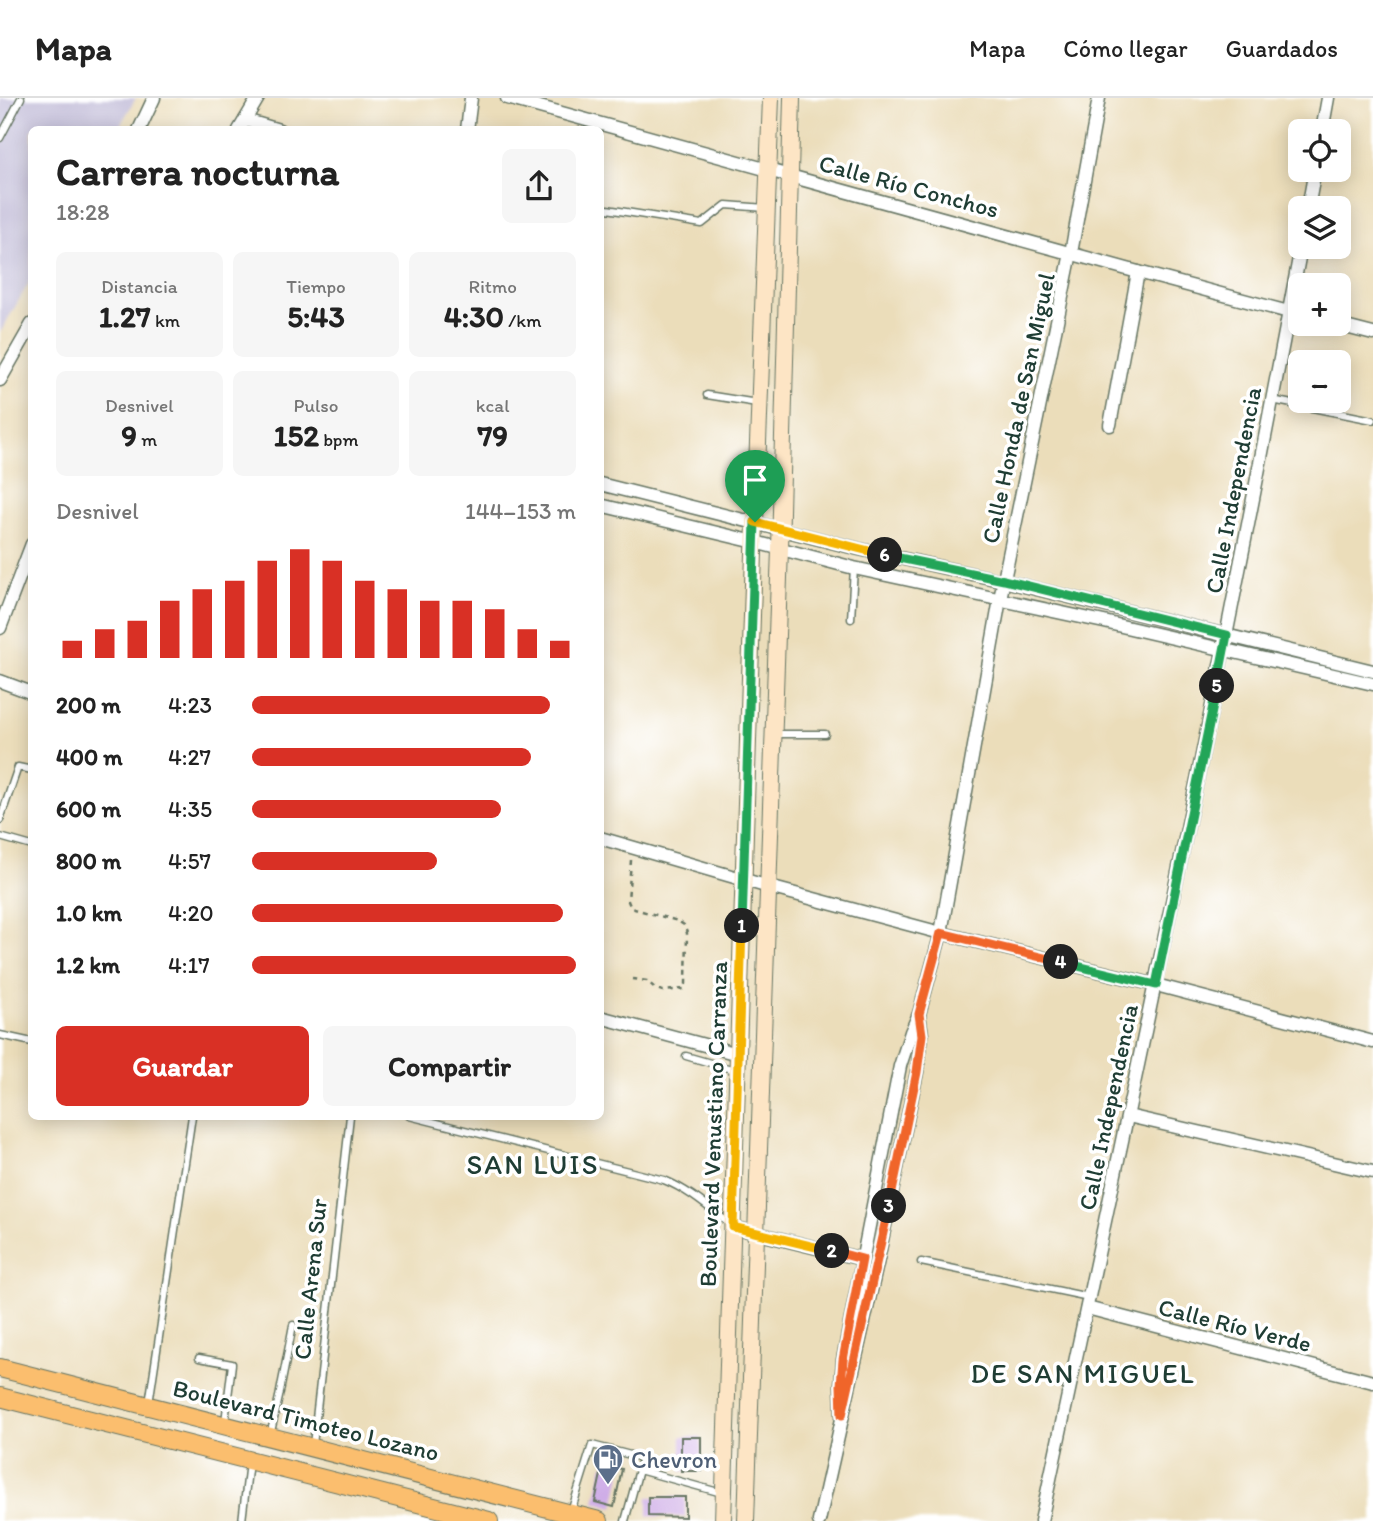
<!DOCTYPE html>
<html lang="es">
<head>
<meta charset="utf-8">
<style>
  body { margin:0; font-family:Itim,sans-serif; background:#f6f6f6; color:#222; height:100vh; display:flex; flex-direction:column; font-size:26px; white-space:nowrap }
  * { box-sizing:border-box; margin:0 }
  p { font-size:23px; color:#767676 }
  .icon { flex:none; width:38px; height:38px; fill:none; stroke:currentColor; stroke-width:2; stroke-linecap:round; stroke-linejoin:round }
  .map { position:relative; flex:1; overflow:hidden }
  .sheet { position:absolute; left:28px; top:28px; width:576px; height:994px; display:flex; flex-direction:column; background:#fff; border-radius:10px; box-shadow:0 4px 18px #0003 }
  .sheet>* { flex:none }
  .controls { position:absolute; left:1288px; top:21px; display:grid; gap:14px }
  .controls a { display:grid; place-items:center; width:63px; height:63px; border-radius:10px; background:#fff; box-shadow:0 4px 18px #0003; font-size:35px }
  .pin { position:absolute; display:grid; place-items:center; width:60px; height:60px; color:#fff; margin:-72px -30px; border-radius:50% 50% 50% 0; rotate:-45deg; box-shadow:0 0 7px #0007 }
  .pin .icon { rotate:45deg }
  .km { position:absolute; width:35px; height:35px; margin:-18px; border-radius:50%; background:#222; color:#fff; font-size:19px; line-height:35px; text-align:center }
  .round { display:grid; place-items:center; flex:none; width:74px; height:74px; border-radius:10px; background:#f6f6f6 }
  .summary { display:flex; align-items:center; justify-content:space-between; height:119px; padding:0 28px }
  h1 { font-size:38px; font-weight:800; line-height:52px }
  .figures { display:grid; grid-template-columns:repeat(3,1fr); gap:10px; height:119px; padding:7px 28px }
  .figures div { display:grid; align-content:center; border-radius:10px; background:#f6f6f6; text-align:center }
  .figures b { font-size:30px; font-weight:800 }
  .figures small { font-size:19px; font-weight:400 }
  .figures p { font-size:19px }
  .chart { height:196px; padding:14px 28px }
  .chart p { display:flex; justify-content:space-between }
  .chart svg { width:100%; height:126px; margin-top:7px; stroke:#d93025; stroke-width:6 }
  .primary-button { display:flex; gap:14px; margin-top:auto; padding:14px 28px }
  .primary-button a { flex:1; height:80px; border-radius:10px; background:#d93025; color:#fff; font-size:28px; font-weight:800; line-height:80px; text-align:center }
  .primary-button a+a { background:#f6f6f6; color:#222 }
  ul { padding:0 28px; list-style:none; font-size:23px }
  li { display:grid; grid-template-columns:112px 84px 1fr; align-items:center; height:52px }
  li i { height:18px; border-radius:9px; background:#d93025 }
  header { display:flex; align-items:center; gap:42px; box-sizing:border-box; height:98px; padding:0 35px; background:#fff; border-bottom:2px solid #e0e0e0 }
  header strong { font-size:33px }
  nav { display:flex; gap:38px; margin-inline-start:auto; font-size:24px }
  .map>svg:first-child { display:block }
</style>
</head>
<body>
<header>
<strong>Mapa</strong>
<nav><a>Mapa</a><a>Cómo llegar</a><a>Guardados</a></nav>
</header>
<div class="map">
<svg width="1373" height="1423" viewBox="0 0 1373 1423">
  <rect width="100%" height="100%" fill="#fff"/>
  <filter id="ink" filterUnits="userSpaceOnUse"><feTurbulence type="fractalNoise" baseFrequency=".0143" numOctaves="2"/><feDisplacementMap in="SourceGraphic" scale="14" xChannelSelector="R" yChannelSelector="G"/><feConvolveMatrix kernelMatrix="1 2 1 2 8 2 1 2 1" color-interpolation-filters="sRGB"/></filter>
  <filter id="wash" filterUnits="userSpaceOnUse"><feTurbulence type="fractalNoise" baseFrequency=".00686" numOctaves="4" result="noise"/><feDisplacementMap in="SourceGraphic" scale="28" xChannelSelector="R" yChannelSelector="G"/><feGaussianBlur stdDeviation="1.57" result="paint"/><feColorMatrix in="noise" values="0 0 0 0 0 0 0 0 0 0 0 0 0 0 0 0 0 1.4 0 .05"/><feComposite in="paint" operator="in"/></filter>
  <g filter="url(#wash)">
    <rect width="100%" height="100%" fill="#ebddba"/>
    <path fill="#c5c0da" d="M0 0H136L118 31 32 32 31 181 0 235Z"/>
    <g id="blocks">
      <g fill="#cdaae6">
        <rect x="681" y="1339" width="20" height="34"/>
        <path d="M603 1367 622 1371 614 1409 595 1404Z"/>
        <path d="M648 1399H685V1419L648 1418Z"/>
      </g>
    </g>
  </g>
  <g filter="url(#ink)">
    <use href="#blocks" fill-opacity="0" stroke="#667563" stroke-width="2"/>
    <g fill="none" stroke-linecap="round" stroke-linejoin="round">
      <g stroke="#667563" stroke-width="9">
        <g id="service">
          <path d="M0 40 21 0"/>
          <path d="M607 111 702 126 726 107 766 110"/>
          <path d="M707 297 757 305"/>
          <path d="M1272 302 1373 322"/>
          <path d="M851 521 854 470"/>
          <path d="M776 636H825"/>
          <path d="M0 722 18 669 32 672"/>
          <path d="M0 739 32 748"/>
          <path d="M0 937 32 944"/>
          <path d="M686 958 735 972"/>
          <path d="M409 1018 664 1082C689 1092 709 1110 731 1127"/>
          <path d="M921 1164 1089 1199"/>
          <path d="M199 1260 232 1266 225 1324"/>
          <path d="M149 1306 192 1018"/>
          <path d="M270 1338 279 1299 293 1227"/>
          <path d="M313 1347 350 1018"/>
          <path d="M571 1414 592 1347 642 1360 639 1372"/>
          <path d="M242 1423 249 1364"/>
          <path d="M625 1423 639 1372 722 1395"/>
        </g>
      </g>
      <g stroke="#667563" stroke-width="15">
        <g id="minor">
          <path d="M507 0 1138 174 1300 217"/>
          <path d="M245 22 279 32"/>
          <path d="M139 32 154 0"/>
          <path d="M239 32 258 0"/>
          <path d="M467 32 471 0"/>
          <path d="M1322 33 1328 0"/>
          <path d="M1308 110 1315 72"/>
          <path d="M1334 226 1373 236"/>
          <path d="M0 282 32 226"/>
          <path d="M1110 327 1138 174"/>
          <path d="M600 386 859 451 1004 483 1373 573"/>
          <path d="M600 407 755 444 854 470 1104 524 1373 586"/>
          <path d="M0 530 32 446"/>
          <path d="M0 583 32 595"/>
          <path d="M600 740 769 789 941 835 1156 887 1373 944"/>
          <path d="M600 919 738 956"/>
          <path d="M1128 1018 1373 1074"/>
          <path d="M732 1129 862 1161"/>
          <path d="M1087 1210 1373 1284"/>
          <path d="M842 1317 841 1287 843 1262 900 968 911 934 919 916 941 835 1000 501 1071 155 1099 0"/>
          <path d="M819 1423 877 1166 917 974 922 937 919 916"/>
          <path d="M1041 1423C1132 999 1222 575 1301 149"/>
        </g>
      </g>
      <g stroke="#667563" stroke-width="18">
        <g id="secondary">
          <path d="M723 1423 755 424 771 0"/>
          <path d="M746 1423 780 451 792 0"/>
        </g>
      </g>
      <g stroke="#667563" stroke-width="20">
        <g id="primary">
          <path d="M0 1270 599 1423"/>
          <path d="M0 1299 489 1423"/>
        </g>
      </g>
      <path stroke="#667563" stroke-width="2.5" stroke-dasharray="5 5" stroke-linecap="butt" d="M631 762 628 803 631 810 678 823 684 827 687 835 686 886 684 891 663 893 656 891 647 883 633 881"/>
      <use href="#service" stroke="#fff" stroke-width="6"/>
      <use href="#minor" stroke="#fff" stroke-width="12"/>
      <use href="#secondary" stroke="#fde5c5" stroke-width="16"/>
      <use href="#primary" stroke="#fbbe6e" stroke-width="18"/>
    </g>
  </g>
  <g fill="none" stroke-linecap="round" stroke-linejoin="round" filter="url(#ink)">
    <g stroke="#fff" stroke-width="14">
      <path id="split-1" d="M742 828 755 424"/>
    </g>
    <g stroke="#fff" stroke-width="14">
      <path id="split-2" d="M742 828 733 1129 832 1153"/>
    </g>
    <g stroke="#fff" stroke-width="14">
      <path id="split-3" d="M832 1153 862 1161 843 1262 841 1287 842 1317 889 1108"/>
    </g>
    <g stroke="#fff" stroke-width="14">
      <path id="split-4" d="M889 1108 917 974 922 937 919 916 941 835 1061 864"/>
    </g>
    <g stroke="#fff" stroke-width="14">
      <path id="split-5" d="M1061 864 1156 887 1217 588"/>
    </g>
    <g stroke="#fff" stroke-width="14">
      <path id="split-6" d="M885 457 1004 482 1227 537 1217 588"/>
    </g>
    <g stroke="#fff" stroke-width="14">
      <path id="split-7" d="M755 424 885 457"/>
    </g>
    <use href="#split-1" stroke="#22a559" stroke-width="9"/>
    <use href="#split-2" stroke="#f5b400" stroke-width="9"/>
    <use href="#split-3" stroke="#f0652b" stroke-width="9"/>
    <use href="#split-4" stroke="#f0652b" stroke-width="9"/>
    <use href="#split-5" stroke="#22a559" stroke-width="9"/>
    <use href="#split-6" stroke="#22a559" stroke-width="9"/>
    <use href="#split-7" stroke="#f5b400" stroke-width="9"/>
  </g>
  <defs>
    <g id="fuel-pin" transform="scale(1.575)"><path d="M0 17L-7.5 6A9.5 9.5 0 1 1 7.5 6Z" fill="#5c6f8a" stroke="#fff"/><path d="M-5.5-6h7V0h2V4h1.3V-2.5L3-4.5l.8-.8L6-3V5H2.5V1h-1V6h-7ZM-4.2-4.7v3.2H.2V-4.7Z" fill="#fff"/></g>
  </defs>
  <g fill-rule="evenodd">
    <use href="#fuel-pin" x="608" y="1361"/>
  </g>
  <g text-anchor="middle" dominant-baseline="central" stroke-width="7" stroke-linejoin="round" paint-order="stroke">
    <g font-size="24" fill="#1f3d34" stroke="#fff">
      <text transform="translate(909 88) rotate(15)">Calle Río Conchos</text>
      <text transform="translate(1018 310) rotate(-78)">Calle Honda de San Miguel</text>
      <text transform="translate(1233 392) rotate(-79)">Calle Independencia</text>
      <text transform="translate(1108 1009) rotate(-78)">Calle Independencia</text>
      <text transform="translate(713 1026) rotate(-88)">Boulevard Venustiano Carranza</text>
      <text transform="translate(310 1181) rotate(-84)">Calle Arena Sur</text>
      <text transform="translate(1235 1227) rotate(14)">Calle Río Verde</text>
      <text transform="translate(306 1322) rotate(14)">Boulevard Timoteo Lozano</text>
    </g>
    <g font-size="24" fill="#4e5e75" stroke="#fff" text-anchor="start">
      <text x="631" y="1361">Chevron</text>
    </g>
    <g font-size="28" letter-spacing="2" fill="#1f3d34" stroke="#fff">
      <text x="533" y="1066">SAN LUIS</text>
      <text x="1083" y="1275">DE SAN MIGUEL</text>
    </g>
  </g>
</svg>
<div class="controls">
<a><svg class="icon" aria-label="locate" viewBox="0 0 24 24"><circle cx="12" cy="12" r="6"/><path d="M12 2v4M12 18v4M2 12h4M18 12h4"/></svg></a>
<a><svg class="icon" aria-label="layers" viewBox="0 0 24 24"><path d="M12 4l9 5-9 5-9-5zM3 14l9 5 9-5"/></svg></a>
<a>+</a>
<a>−</a>
</div>
<div class="pin" style="left:755px;top:424px;background:#1e9e55"><svg class="icon" aria-label="arrive" viewBox="0 0 24 24"><path d="M6 21V4h12l-3 4 3 4H6"/></svg></div>
<b class="km" style="left:742px;top:828px">1</b>
<b class="km" style="left:832px;top:1153px">2</b>
<b class="km" style="left:889px;top:1108px">3</b>
<b class="km" style="left:1061px;top:864px">4</b>
<b class="km" style="left:1217px;top:588px">5</b>
<b class="km" style="left:885px;top:457px">6</b>
<section class="sheet">
<div class="summary"><div><h1>Carrera nocturna</h1><p>18:28</p></div><a class="round"><svg class="icon" aria-label="share" viewBox="0 0 24 24"><path d="M12 15V3M7 8l5-5 5 5M5 13v7h14v-7"/></svg></a></div>
<div class="figures">
<div><p>Distancia</p><b>1.27<small> km</small></b></div>
<div><p>Tiempo</p><b>5:43</b></div>
<div><p>Ritmo</p><b>4:30<small> /km</small></b></div>
</div>
<div class="figures">
<div><p>Desnivel</p><b>9<small> m</small></b></div>
<div><p>Pulso</p><b>152<small> bpm</small></b></div>
<div><p>kcal</p><b>79</b></div>
</div>
<div class="chart"><p><span>Desnivel</span>144–153 m</p>
<svg viewBox="0 0 160 44" preserveAspectRatio="none"><path d="M5 44V38M15 44V34M25 44V31M35 44V24M45 44V20M55 44V17M65 44V10M75 44V6M85 44V10M95 44V17M105 44V20M115 44V24M125 44V24M135 44V27M145 44V34M155 44V38"/></svg>
</div>
<ul>
<li><b>200 m</b>4:23<i style="width:92%"></i></li>
<li><b>400 m</b>4:27<i style="width:86%"></i></li>
<li><b>600 m</b>4:35<i style="width:77%"></i></li>
<li><b>800 m</b>4:57<i style="width:57%"></i></li>
<li><b>1.0 km</b>4:20<i style="width:96%"></i></li>
<li><b>1.2 km</b>4:17<i style="width:100%"></i></li>
</ul>
<div class="primary-button"><a>Guardar</a><a>Compartir</a></div>
</section>
</div>
</body>
</html>
